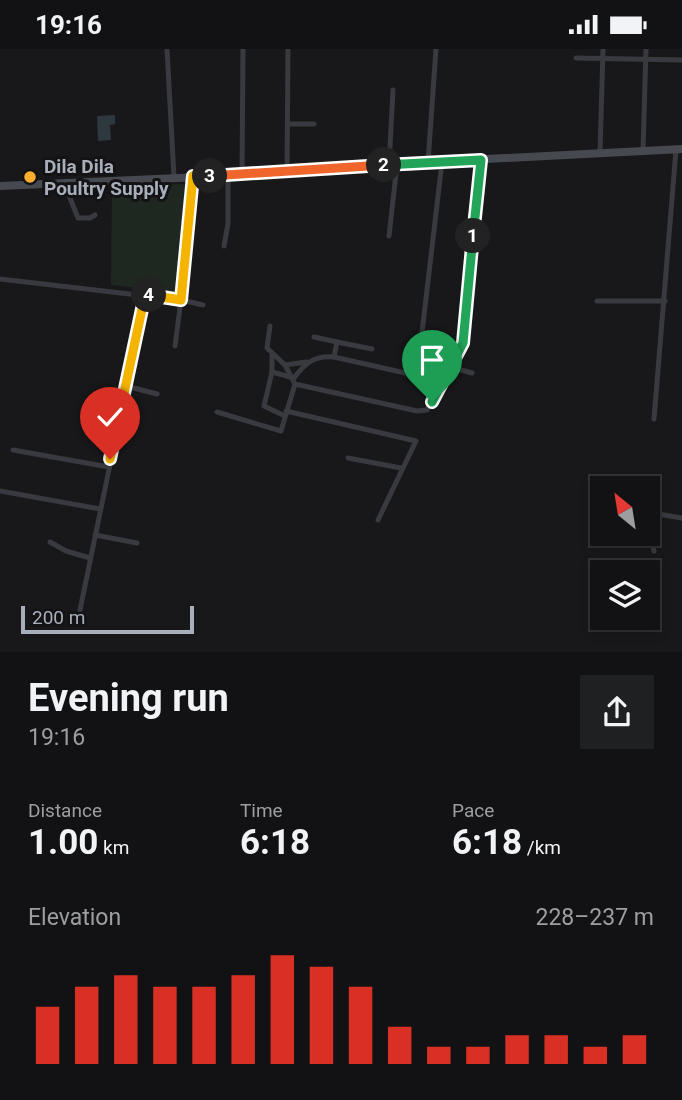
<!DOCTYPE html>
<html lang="en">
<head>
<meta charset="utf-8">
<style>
  body { margin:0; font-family:Roboto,sans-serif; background:#1f2022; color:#f1f3f6; height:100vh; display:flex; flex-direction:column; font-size:26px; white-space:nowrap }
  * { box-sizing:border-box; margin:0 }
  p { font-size:23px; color:#9c9ea0 }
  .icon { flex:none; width:38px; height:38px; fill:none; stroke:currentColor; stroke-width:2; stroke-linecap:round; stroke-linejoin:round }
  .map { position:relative; height:603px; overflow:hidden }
  .drawer { display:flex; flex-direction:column; background:#121214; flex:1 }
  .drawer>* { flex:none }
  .needle { width:46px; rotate:330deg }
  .fabs { position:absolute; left:590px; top:427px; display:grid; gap:14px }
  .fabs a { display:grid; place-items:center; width:70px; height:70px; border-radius:0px; background:#121214; box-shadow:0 4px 10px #0003,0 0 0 2px #313234; font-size:35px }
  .scale { position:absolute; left:21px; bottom:18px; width:173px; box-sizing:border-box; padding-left:7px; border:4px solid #a9afba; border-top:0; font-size:19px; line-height:24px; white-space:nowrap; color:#a9afba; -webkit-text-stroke:5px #131315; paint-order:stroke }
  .pin { position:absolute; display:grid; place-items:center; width:60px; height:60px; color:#fff; margin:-72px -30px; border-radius:50% 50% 50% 0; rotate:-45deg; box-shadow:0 0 7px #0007 }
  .pin .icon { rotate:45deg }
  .km { position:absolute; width:35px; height:35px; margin:-18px; border-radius:50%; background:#222; color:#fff; font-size:19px; line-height:35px; text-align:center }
  .round { display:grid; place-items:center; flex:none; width:74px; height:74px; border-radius:0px; background:#1f2022 }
  .overview { display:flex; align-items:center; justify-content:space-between; height:119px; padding:0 28px }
  h1 { font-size:38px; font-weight:700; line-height:52px }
  .metrics { display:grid; grid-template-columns:repeat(3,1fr); gap:10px; height:119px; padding:7px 28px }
  .metrics div { display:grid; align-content:center }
  .metrics b { font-size:35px; font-weight:700 }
  .metrics small { font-size:19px; font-weight:400 }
  .metrics p { font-size:19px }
  .chart { height:196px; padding:14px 28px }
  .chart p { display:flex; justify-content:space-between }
  .chart svg { width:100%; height:126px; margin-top:7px; stroke:#d93025; stroke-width:6 }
  .status { display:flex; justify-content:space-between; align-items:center; height:49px; padding:0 35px; background:#121214; direction:ltr }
  .status svg { height:19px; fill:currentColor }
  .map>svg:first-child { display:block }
</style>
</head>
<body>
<div class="status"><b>19:16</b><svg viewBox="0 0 49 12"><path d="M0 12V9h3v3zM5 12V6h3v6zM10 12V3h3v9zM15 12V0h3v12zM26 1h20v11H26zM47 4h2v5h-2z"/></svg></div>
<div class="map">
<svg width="682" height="603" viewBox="0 0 682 603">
  <rect width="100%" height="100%" fill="#18181a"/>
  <path fill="#1f2820" d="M188 135 179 243 111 236 112 137Z"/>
  <path fill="#2d383f" d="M115 66V75L110 76 111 91 98 92 97 67Z"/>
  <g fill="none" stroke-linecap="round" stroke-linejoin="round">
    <g stroke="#383a3f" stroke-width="5">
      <path d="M167 0 174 128"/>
      <path d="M576 9 682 11"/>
      <path d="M288 75H314"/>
      <path d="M643 102 646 0"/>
      <path d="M600 104 603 0"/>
      <path d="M428 113 436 0"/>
      <path d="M389 116 393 41"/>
      <path d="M287 124 288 0"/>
      <path d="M242 126 243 0"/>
      <path d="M193 127 181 251 203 256"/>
      <path d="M64 134 78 169H90L95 166"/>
      <path d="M389 187 397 116"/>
      <path d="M224 197 228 175V127"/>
      <path d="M0 230 181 251 175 297"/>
      <path d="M597 252H665"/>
      <path d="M270 277 267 299 285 316 295 335 417 362 427 361 463 294 481 111"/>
      <path d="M421 292 442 113"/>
      <path d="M337 293 372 300"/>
      <path d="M272 306V323L264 357 285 367"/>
      <path d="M334 308 441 332"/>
      <path d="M285 316 306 313"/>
      <path d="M451 318 472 324"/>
      <path d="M272 323 294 329C305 314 315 306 334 308L337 293 314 288"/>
      <path d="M126 337 157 345"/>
      <path d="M286 362 416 392 378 471"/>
      <path d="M217 363 281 382 295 335"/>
      <path d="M654 370 676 101"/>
      <path d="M13 401 109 418"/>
      <path d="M348 409 401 419"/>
      <path d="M0 442 100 460"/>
      <path d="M648 476 650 470 658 465 682 469"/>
      <path d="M648 480 654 502"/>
      <path d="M95 486 137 494"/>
      <path d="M50 493 66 502 90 509"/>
      <path d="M80 561 145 246"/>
    </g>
    <path stroke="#46494f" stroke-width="8" d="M0 137 287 124 428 113 682 100"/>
  </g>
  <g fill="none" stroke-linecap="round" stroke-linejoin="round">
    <g stroke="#fff" stroke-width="14">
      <path id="split-1" d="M432 353 463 294 473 187"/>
    </g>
    <g stroke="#fff" stroke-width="14">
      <path id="split-2" d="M384 116 481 111 473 187"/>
    </g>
    <g stroke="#fff" stroke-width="14">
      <path id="split-3" d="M210 127 384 116"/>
    </g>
    <g stroke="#fff" stroke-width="14">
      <path id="split-4" d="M149 246 181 251 193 127H210"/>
    </g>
    <g stroke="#fff" stroke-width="14">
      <path id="split-5" d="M110 410 145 246H149"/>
    </g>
    <use href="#split-1" stroke="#22a559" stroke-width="9"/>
    <use href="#split-2" stroke="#22a559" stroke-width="9"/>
    <use href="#split-3" stroke="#f0652b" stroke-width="9"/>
    <use href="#split-4" stroke="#f5b400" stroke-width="9"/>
    <use href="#split-5" stroke="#f5b400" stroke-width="9"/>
  </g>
  <circle fill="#fcaf2e" stroke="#131315" stroke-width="2.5" cx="30" cy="128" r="7"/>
  <g text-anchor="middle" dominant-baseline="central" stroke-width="6" stroke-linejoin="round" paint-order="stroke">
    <g font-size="19" font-weight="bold" fill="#a9afba" stroke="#131315" text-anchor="start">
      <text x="44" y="117">Dila Dila<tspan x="44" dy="22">Poultry Supply</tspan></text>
    </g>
  </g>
</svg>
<div class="fabs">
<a><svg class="needle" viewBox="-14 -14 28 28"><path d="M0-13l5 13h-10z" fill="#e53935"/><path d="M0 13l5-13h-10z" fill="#9c9ea0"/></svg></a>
<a><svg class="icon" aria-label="layers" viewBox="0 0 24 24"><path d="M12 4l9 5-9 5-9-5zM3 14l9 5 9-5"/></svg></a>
</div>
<div class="scale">200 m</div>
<div class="pin" style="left:432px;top:353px;background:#1e9e55"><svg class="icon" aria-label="arrive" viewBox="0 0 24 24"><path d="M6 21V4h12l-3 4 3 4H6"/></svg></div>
<div class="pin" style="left:110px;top:410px;background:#d93025"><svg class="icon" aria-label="check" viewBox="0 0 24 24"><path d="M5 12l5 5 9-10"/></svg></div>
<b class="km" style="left:473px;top:187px">1</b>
<b class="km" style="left:384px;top:116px">2</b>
<b class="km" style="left:210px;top:127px">3</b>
<b class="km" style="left:149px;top:246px">4</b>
</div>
<section class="drawer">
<div class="overview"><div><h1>Evening run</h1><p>19:16</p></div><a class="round"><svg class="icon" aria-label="share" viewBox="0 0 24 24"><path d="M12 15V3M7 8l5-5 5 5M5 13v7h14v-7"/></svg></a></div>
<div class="metrics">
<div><p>Distance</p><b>1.00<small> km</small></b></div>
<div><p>Time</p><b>6:18</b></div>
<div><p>Pace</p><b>6:18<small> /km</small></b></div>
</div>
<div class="chart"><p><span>Elevation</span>228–237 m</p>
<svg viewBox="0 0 160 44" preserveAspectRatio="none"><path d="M5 44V24M15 44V17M25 44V13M35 44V17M45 44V17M55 44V13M65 44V6M75 44V10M85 44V17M95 44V31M105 44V38M115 44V38M125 44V34M135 44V34M145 44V38M155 44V34"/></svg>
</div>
</section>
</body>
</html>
